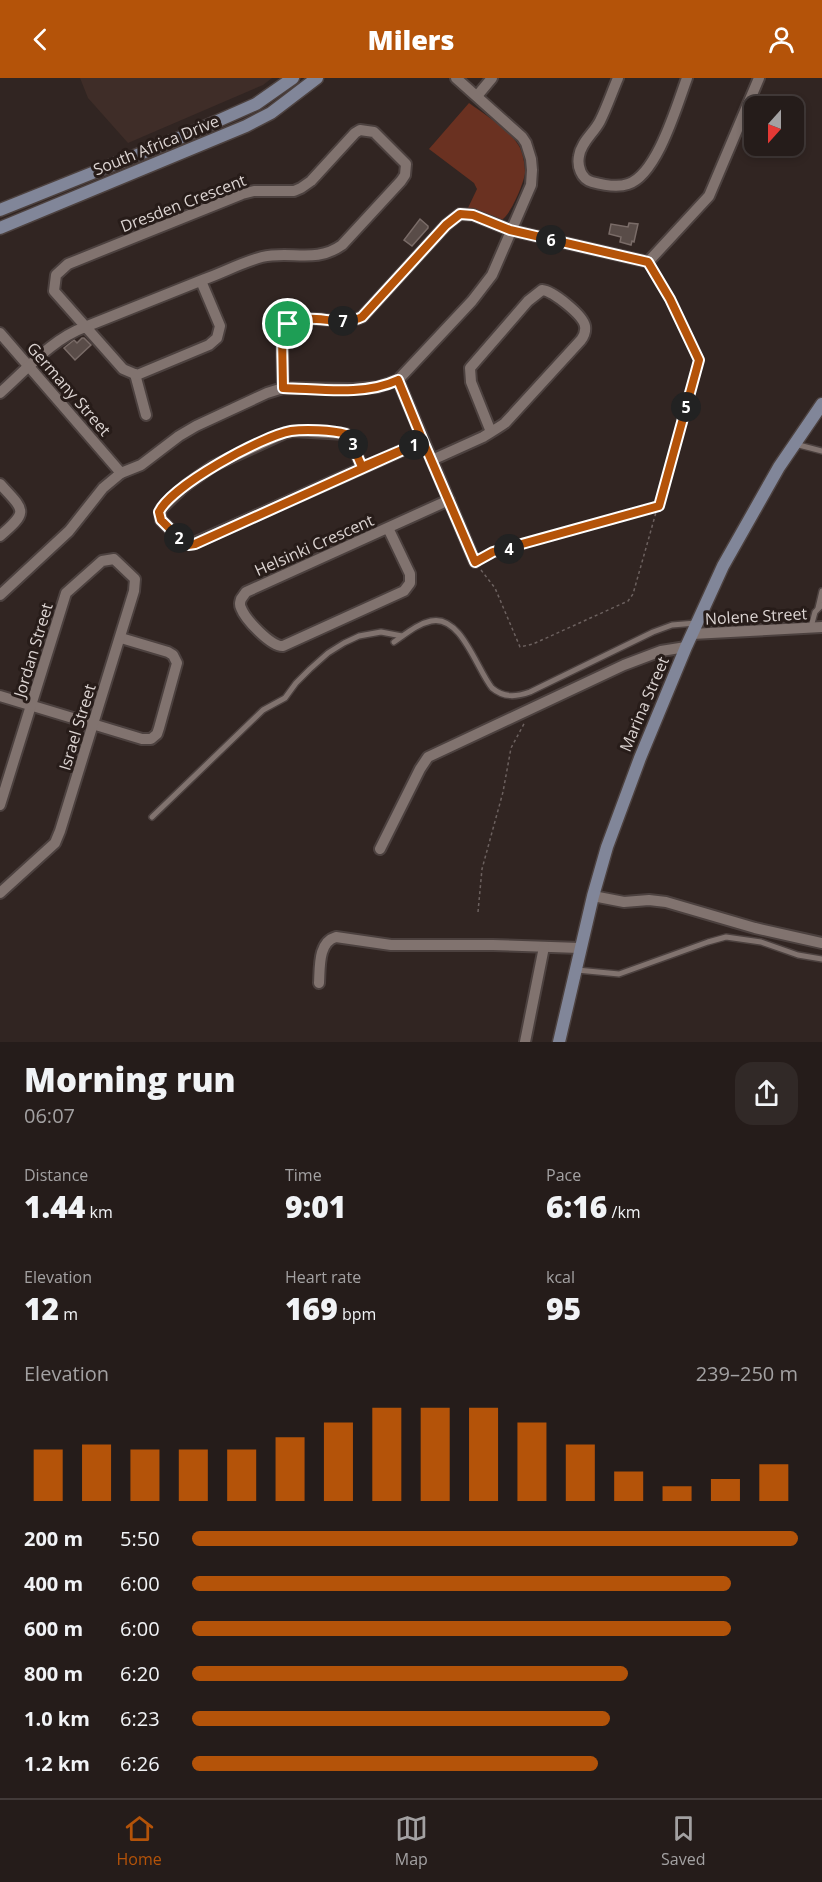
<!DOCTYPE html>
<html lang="en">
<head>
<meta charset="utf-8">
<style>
  body { margin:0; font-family:"Open Sans",sans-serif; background:#312927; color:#f1f3f6; height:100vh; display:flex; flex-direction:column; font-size:22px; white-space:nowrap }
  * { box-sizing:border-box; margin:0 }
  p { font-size:20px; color:#a3a1a2 }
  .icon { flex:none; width:33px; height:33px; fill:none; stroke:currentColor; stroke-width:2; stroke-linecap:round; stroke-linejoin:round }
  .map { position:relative; height:964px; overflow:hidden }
  .drawer { display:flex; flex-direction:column; background:#251c1a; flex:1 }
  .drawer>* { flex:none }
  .needle { width:39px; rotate:201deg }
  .tools { position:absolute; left:744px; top:18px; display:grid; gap:12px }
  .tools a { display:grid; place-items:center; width:60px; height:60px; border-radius:12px; background:#251c1a; box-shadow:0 3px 9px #0003,0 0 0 2px #423a39; font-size:30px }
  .pin { position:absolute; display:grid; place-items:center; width:51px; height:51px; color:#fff; margin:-26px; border:3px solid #fff; border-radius:50%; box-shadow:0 2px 6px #0007 }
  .km { position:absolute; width:30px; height:30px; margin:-15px; border-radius:50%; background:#222; color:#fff; font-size:16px; line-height:30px; text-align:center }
  .round { display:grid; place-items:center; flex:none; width:63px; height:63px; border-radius:18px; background:#312927 }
  .summary { display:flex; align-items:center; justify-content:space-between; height:102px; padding:0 24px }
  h1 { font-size:33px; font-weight:800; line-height:45px }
  .stats { display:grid; grid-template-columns:repeat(3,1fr); gap:9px; height:102px; padding:6px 24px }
  .stats div { display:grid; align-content:center }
  .stats b { font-size:30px; font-weight:800 }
  .stats small { font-size:16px; font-weight:400 }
  .stats p { font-size:16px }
  .chart { height:168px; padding:12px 24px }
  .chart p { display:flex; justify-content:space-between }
  .chart svg { width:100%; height:108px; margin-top:6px; stroke:#b45309; stroke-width:6 }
  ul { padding:0 24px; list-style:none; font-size:20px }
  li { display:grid; grid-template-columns:96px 72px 1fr; align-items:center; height:45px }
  li i { height:15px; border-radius:8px; background:#b45309 }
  header { display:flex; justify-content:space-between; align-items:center; height:78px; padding:0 24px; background:#b45309; color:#fff; font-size:27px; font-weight:800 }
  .dock { display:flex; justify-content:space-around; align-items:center; height:84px; border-top:2px solid #423a39; background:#251c1a; font-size:16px; color:#a3a1a2 }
  .dock a { display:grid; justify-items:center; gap:3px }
  .dock .selected { color:#b45309 }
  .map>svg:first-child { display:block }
</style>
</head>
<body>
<header><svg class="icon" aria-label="back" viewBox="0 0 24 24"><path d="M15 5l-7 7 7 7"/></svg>Milers<svg class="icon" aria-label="person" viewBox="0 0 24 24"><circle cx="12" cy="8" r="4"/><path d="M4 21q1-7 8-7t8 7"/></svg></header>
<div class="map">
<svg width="822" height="964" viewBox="0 0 822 964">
  <rect width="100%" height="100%" fill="#312522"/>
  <path fill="#3f2d28" d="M80 0H272L263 7 128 65 88 20Z"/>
  <path fill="#6a3121" d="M469 25C485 37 508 50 519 68 523 75 525 87 525 95 524 105 509 142 499 143 489 144 477 134 468 130L477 111 474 105 429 71Z"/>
  <g fill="#594c48" stroke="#7a6c68" stroke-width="1.5">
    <path d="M420 141 428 148V150L412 168 404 162Z"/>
    <path d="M629 145 638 146 634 164 632 163 631 167 620 164 621 159 609 156 611 146 628 149Z"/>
    <path d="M82 260H84L91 267 75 282 64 270 74 262 77 265Z"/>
  </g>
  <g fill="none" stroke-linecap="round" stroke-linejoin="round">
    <g stroke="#4c413f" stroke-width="8">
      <g id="lane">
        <path d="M795 366 822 373"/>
        <path d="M818 530 822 513"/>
        <path d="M811 549 815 534 822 527"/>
        <path d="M394 564C406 556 417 546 431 543 461 536 477 592 492 610 504 620 516 619 530 614L653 554 672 547 696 545"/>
        <path d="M152 739 263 632 285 620 296 605 310 591 328 575 344 565 359 558 381 554 402 558"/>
        <path d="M577 892 619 896 708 864 726 859 761 864 798 877 822 881"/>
      </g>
    </g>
    <g stroke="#4c413f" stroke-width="14">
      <g id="street">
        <path d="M618 0C612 14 607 29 600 43 594 55 581 64 579 78 577 88 581 101 592 104 603 107 617 110 628 106 657 97 677 27 687 0"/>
        <path d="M477 18 492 0"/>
        <path d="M0 255 121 395 141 387 179 358 196 348 267 315 283 310 353 311 378 309 398 302 472 223 492 197 531 107 532 92 531 81 526 65 522 59 456 0"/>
        <path d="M135 296 146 337"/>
        <path d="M398 302 475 484"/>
        <path d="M283 310 282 258 288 246C309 233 340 250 362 239L446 147 460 136 473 137 510 152 648 184 709 118 759 0"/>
        <path d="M0 315C26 292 52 261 85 249 125 233 165 217 205 201 224 194 243 184 262 179 291 172 315 186 342 167L401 103 405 97 406 86 374 54 360 52 355 55 311 103 301 110 294 113H254L242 116 68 186 56 197 54 213 123 291 137 297 209 267 217 260 220 248 201 203"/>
        <path d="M432 382 483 359C491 354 498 350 505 345L581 262C584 258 586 254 585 248 583 237 553 213 542 212L528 223 470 290 471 304 491 354"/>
        <path d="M362 389 350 361 346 356 293 353 285 355 213 388 185 408 166 426C160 431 159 434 161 442L184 465 192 466 423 363"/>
        <path d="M0 406C25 433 29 433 0 458"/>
        <path d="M388 450 410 496V505L404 513 283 568C271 569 245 541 241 530 239 526 240 525 241 521L246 514 449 422"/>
        <path d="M0 517 69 453 103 410 121 395"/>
        <path d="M692 556 822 549"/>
        <path d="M0 618 142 661H151L157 656 159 650 177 585 173 577 168 574 121 560"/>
        <path d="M0 727 66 515 102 483 114 481 135 501 134 513 60 753 55 765 0 815"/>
        <path d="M380 771 420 691 428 679 624 587 661 573 686 569"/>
        <path d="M593 818 624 824 649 822 666 824 755 850 822 865"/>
        <path d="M319 905C320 889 318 864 336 859L391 867H493L580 870"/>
        <path d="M525 964 544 869"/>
      </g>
    </g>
    <g stroke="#4c413f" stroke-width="15">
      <g id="secondary">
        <path d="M0 132 177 61 256 26 293 0"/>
        <path d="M0 150 246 48 271 35 317 0"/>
        <path d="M559 964 593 818 607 769 640 680 686 569 723 488 779 389 822 326"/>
      </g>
    </g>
    <g stroke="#6c615f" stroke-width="1.5" stroke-dasharray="3 3" stroke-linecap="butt">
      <path d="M483 479 493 474 659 428"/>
      <path d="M481 492 495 510 520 569 533 566 628 523 633 516 699 282 670 221 653 192"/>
      <path d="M478 834 482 791 503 714 511 670 525 644"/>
    </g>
    <use href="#lane" stroke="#81736f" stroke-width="5"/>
    <use href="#street" stroke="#81736f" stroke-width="10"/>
    <use href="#secondary" stroke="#818699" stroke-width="12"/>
  </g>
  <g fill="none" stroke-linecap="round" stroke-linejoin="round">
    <g stroke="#fff" stroke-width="12">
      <path id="route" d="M288 246 282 258 283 310C320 311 364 318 398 302L423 363 195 466 188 467 184 465 161 442 159 434C171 408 262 358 291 353 305 351 332 352 346 356L350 361 362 389 423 363 475 484 493 474 659 428 699 282 670 221 648 184 510 152 473 137 460 136 446 147 362 239C340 250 309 233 288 246"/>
    </g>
    <use href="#route" stroke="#b45309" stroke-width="8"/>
  </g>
  <g text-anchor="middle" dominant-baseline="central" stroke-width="6" stroke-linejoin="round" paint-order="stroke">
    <g font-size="16" fill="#dcd4d2" stroke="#271c19">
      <text transform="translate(156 67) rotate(-22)">South Africa Drive</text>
      <text transform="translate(183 125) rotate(-21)">Dresden Crescent</text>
      <text transform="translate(69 311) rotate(49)">Germany Street</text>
      <text transform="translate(314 467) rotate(-24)">Helsinki Crescent</text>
      <text transform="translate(756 538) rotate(-3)">Nolene Street</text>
      <text transform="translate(33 572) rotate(-73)">Jordan Street</text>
      <text transform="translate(644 626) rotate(-67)">Marina Street</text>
      <text transform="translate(77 649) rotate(-73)">Israel Street</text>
    </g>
  </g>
</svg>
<div class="tools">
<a><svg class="needle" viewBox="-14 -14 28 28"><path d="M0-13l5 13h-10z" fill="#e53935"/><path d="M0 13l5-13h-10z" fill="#a3a1a2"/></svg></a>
</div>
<div class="pin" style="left:288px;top:246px;background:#1e9e55"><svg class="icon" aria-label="arrive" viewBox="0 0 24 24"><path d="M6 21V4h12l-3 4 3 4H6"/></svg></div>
<b class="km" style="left:414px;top:367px">1</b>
<b class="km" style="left:179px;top:460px">2</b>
<b class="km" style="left:353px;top:366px">3</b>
<b class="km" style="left:509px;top:471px">4</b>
<b class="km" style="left:686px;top:329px">5</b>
<b class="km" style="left:551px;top:162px">6</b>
<b class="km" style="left:343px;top:243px">7</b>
</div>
<section class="drawer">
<div class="summary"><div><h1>Morning run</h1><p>06:07</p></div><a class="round"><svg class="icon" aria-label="share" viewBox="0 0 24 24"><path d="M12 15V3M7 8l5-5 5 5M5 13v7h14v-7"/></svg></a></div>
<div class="stats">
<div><p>Distance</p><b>1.44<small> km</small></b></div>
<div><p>Time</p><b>9:01</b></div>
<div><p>Pace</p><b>6:16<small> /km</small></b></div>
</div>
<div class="stats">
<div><p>Elevation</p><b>12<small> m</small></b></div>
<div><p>Heart rate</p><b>169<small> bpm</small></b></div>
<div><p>kcal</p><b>95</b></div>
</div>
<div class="chart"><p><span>Elevation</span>239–250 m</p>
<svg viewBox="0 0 160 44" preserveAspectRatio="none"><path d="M5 44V23M15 44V21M25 44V23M35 44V23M45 44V23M55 44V18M65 44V12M75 44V6M85 44V6M95 44V6M105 44V12M115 44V21M125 44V32M135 44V38M145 44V35M155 44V29"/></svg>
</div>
<ul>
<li><b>200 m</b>5:50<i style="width:100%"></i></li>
<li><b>400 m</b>6:00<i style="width:89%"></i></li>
<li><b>600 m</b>6:00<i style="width:89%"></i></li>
<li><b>800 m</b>6:20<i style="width:72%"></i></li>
<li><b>1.0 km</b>6:23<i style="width:69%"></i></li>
<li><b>1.2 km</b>6:26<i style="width:67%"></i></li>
</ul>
</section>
<nav class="dock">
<a class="selected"><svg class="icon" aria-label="home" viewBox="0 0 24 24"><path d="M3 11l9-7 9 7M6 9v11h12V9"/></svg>Home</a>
<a><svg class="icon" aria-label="map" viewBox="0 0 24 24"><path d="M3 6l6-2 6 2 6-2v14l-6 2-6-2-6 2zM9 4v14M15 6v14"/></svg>Map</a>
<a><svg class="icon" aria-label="saved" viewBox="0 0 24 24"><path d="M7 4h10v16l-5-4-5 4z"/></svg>Saved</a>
</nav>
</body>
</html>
